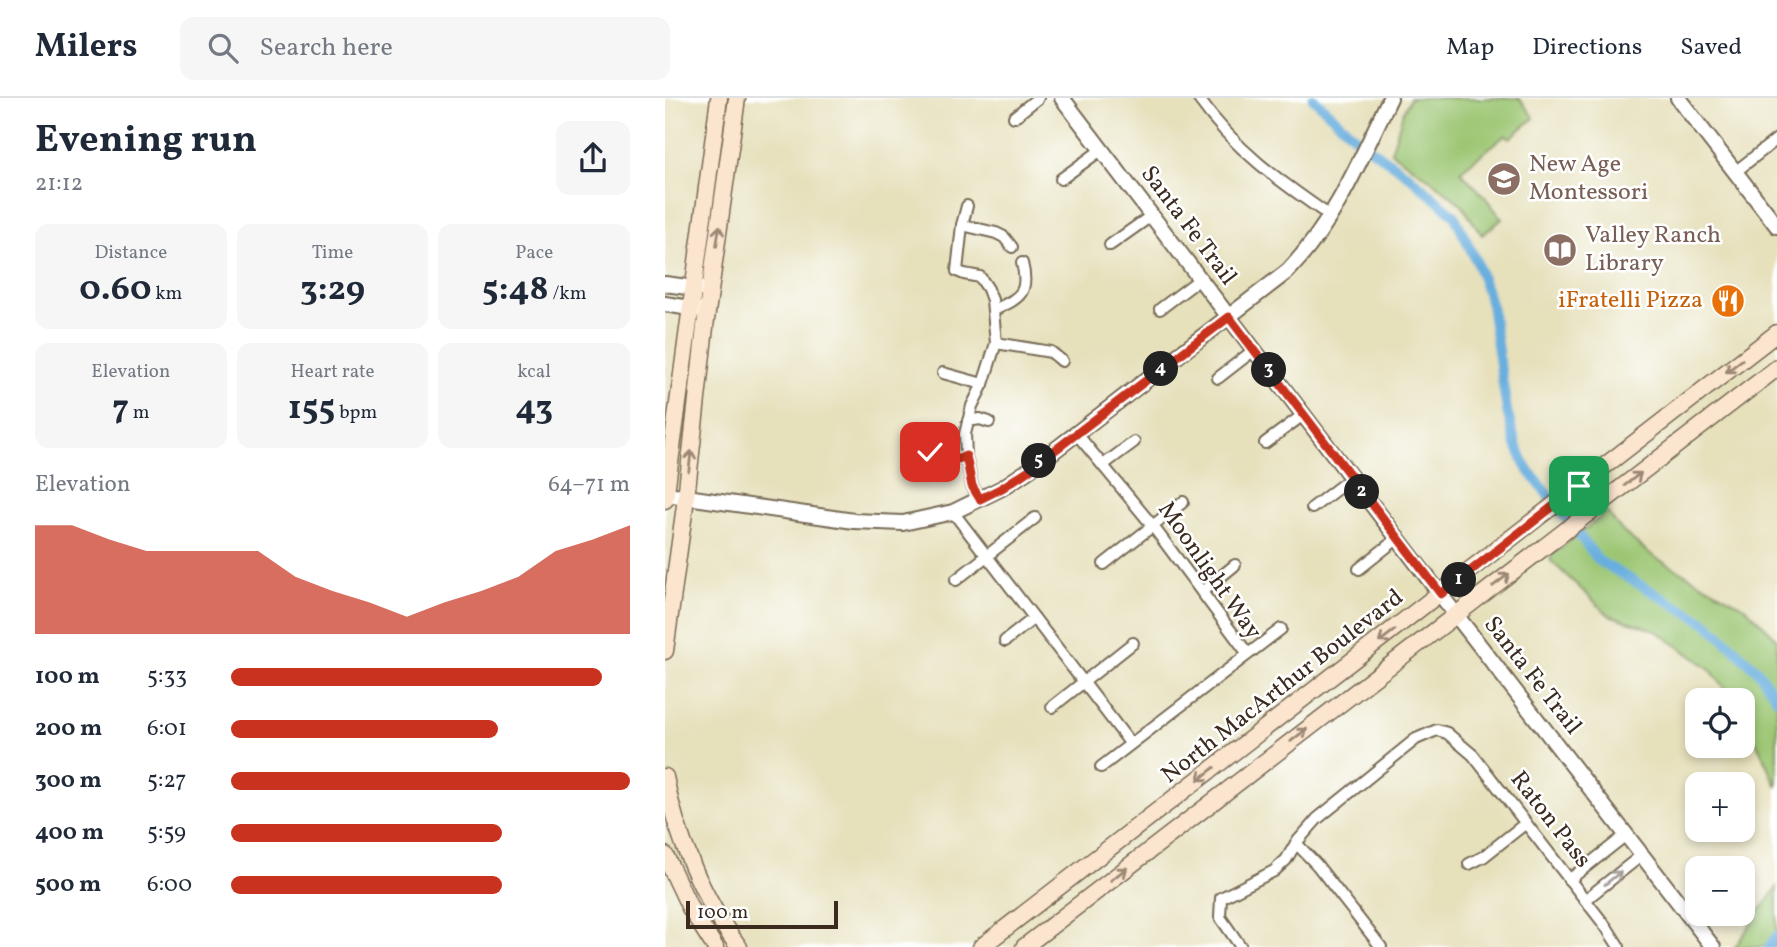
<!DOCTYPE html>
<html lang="en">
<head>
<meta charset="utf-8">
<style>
  body { margin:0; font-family:Vollkorn,serif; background:#f6f6f7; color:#1f2937; height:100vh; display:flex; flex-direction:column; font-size:26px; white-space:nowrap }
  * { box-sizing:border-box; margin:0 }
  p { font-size:23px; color:#747a83 }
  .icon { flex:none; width:38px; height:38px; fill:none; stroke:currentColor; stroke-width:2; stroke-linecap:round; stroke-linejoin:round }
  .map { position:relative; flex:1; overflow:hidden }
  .drawer { display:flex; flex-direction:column; background:#fff; width:665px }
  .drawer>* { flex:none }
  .controls { position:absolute; left:1020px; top:590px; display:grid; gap:14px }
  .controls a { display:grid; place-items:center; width:70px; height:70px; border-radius:14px; background:#fff; box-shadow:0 4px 10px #0003; font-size:35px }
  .scale { position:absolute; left:21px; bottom:18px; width:152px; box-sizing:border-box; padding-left:7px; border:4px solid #3b2a1e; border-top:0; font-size:19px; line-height:24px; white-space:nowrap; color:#3b2a1e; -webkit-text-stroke:5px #fff; paint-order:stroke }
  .pin { position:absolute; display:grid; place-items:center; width:60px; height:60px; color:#fff; margin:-30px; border-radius:14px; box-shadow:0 4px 10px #0006 }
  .km { position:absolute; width:35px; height:35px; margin:-18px; border-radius:50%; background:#222; color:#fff; font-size:19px; line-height:35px; text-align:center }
  .round { display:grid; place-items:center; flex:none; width:74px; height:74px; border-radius:14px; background:#f6f6f7 }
  .headline { display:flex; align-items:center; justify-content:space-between; height:119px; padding:0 35px }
  h1 { font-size:38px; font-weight:700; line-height:52px }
  .metrics { display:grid; grid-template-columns:repeat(3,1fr); gap:10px; height:119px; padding:7px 35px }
  .metrics div { display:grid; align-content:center; border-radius:14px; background:#f6f6f7; text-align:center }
  .metrics b { font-size:35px; font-weight:700 }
  .metrics small { font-size:19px; font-weight:400 }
  .metrics p { font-size:19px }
  .chart { height:196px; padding:14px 35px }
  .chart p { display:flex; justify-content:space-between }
  .chart svg { width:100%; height:126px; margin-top:7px; fill:#c8321e; opacity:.7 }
  ul { padding:0 35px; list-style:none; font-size:23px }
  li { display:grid; grid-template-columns:112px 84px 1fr; align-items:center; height:52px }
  li i { height:18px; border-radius:9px; background:#c8321e }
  header { display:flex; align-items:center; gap:42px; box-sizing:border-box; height:98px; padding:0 35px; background:#fff; border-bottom:2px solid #e0e1e3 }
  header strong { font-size:33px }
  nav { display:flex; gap:38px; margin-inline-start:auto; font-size:24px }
  .search { width:490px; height:63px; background:#f6f6f7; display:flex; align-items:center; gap:18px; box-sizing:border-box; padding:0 24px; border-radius:14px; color:#747a83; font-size:26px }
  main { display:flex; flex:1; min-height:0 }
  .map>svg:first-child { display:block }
</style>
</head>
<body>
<header>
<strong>Milers</strong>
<div class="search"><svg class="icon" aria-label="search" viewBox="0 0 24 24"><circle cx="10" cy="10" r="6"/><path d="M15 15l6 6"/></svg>Search here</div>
<nav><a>Map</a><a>Directions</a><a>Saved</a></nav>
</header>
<main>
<section class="drawer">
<div class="headline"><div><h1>Evening run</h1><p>21:12</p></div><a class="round"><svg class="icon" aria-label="share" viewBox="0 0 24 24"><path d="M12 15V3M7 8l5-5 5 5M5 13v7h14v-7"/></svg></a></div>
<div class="metrics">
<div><p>Distance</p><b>0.60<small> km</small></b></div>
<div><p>Time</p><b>3:29</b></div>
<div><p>Pace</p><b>5:48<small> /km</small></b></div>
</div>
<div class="metrics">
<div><p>Elevation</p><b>7<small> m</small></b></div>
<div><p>Heart rate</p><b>155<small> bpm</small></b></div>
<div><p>kcal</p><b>43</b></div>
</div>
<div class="chart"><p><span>Elevation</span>64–71 m</p>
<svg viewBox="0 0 160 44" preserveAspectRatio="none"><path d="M0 44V6L10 6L20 11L30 15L40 15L50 15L60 15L70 24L80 29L90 33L100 38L110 33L120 29L130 24L140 15L150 11L160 6V44z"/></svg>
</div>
<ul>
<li><b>100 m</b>5:33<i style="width:93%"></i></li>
<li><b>200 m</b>6:01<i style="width:67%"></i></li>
<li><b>300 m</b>5:27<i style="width:100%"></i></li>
<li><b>400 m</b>5:59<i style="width:68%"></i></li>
<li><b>500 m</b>6:00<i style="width:68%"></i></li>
</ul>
</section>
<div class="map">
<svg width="1112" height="849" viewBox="0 0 1112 849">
  <rect width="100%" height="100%" fill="#fff"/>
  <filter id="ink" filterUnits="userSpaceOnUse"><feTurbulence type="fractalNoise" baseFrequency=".0143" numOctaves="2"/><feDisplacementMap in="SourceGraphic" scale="14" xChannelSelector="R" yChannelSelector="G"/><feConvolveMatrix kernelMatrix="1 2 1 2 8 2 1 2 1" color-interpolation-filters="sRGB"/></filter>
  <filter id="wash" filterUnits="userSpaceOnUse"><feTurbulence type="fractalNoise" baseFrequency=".00686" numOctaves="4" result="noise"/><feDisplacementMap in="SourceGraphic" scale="28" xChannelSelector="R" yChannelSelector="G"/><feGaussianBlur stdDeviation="1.57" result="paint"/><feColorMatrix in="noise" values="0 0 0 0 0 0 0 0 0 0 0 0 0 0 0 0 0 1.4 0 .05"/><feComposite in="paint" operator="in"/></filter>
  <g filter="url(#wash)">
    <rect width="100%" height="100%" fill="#e6e0bb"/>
    <g fill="#9cc673" stroke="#6c7848" stroke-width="2">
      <path d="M745 0H854L869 20 845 40 841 37 795 73 820 99 837 121 817 137 796 106 762 79 726 54 739 12Z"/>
      <path d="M942 414 958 434 988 458 1081 510 1112 541V689L1078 615V602H1068L1045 571 990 532 944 517 886 463 885 459Z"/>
      <path d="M1112 789V849H1070Z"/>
    </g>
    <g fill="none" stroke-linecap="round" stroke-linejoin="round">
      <g stroke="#68aede" stroke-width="10">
        <path d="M648 0 691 40 744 78 789 117 812 165 826 206 842 313 851 347 861 369 934 463 1043 526 1093 573 1112 601"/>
        <path d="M1104 849 1112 838"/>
      </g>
    </g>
  </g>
  <g filter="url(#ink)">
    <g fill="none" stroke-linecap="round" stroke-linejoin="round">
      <g stroke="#776a55" stroke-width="14">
        <g id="minor">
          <path d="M533 0C570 52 613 82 665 118"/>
          <path d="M349 19 373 0"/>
          <path d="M1070 74 1112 41"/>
          <path d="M396 81 436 52"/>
          <path d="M302 108 297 127 292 173 299 176 315 179 323 191 327 202 331 245 318 286 307 308 300 336 301 358 307 388 315 401"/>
          <path d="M297 127 331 135 339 139 347 149"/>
          <path d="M445 147 486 118"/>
          <path d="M495 211 535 181"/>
          <path d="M329 212C354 200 365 196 357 165"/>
          <path d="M331 245 386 254 397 263"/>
          <path d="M278 275 318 286"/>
          <path d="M553 280 589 252"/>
          <path d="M303 323 315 321 324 324"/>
          <path d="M411 335 487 427 583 556"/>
          <path d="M600 345 638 317"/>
          <path d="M265 354 293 361 301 358"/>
          <path d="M438 367 469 344"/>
          <path d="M647 410 686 380"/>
          <path d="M288 414 465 645"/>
          <path d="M439 466 518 404"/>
          <path d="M694 471 733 440"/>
          <path d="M291 482 370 420"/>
          <path d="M537 494 570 467"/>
          <path d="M340 543 369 520"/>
          <path d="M387 609 468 545"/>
          <path d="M436 669 616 531"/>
          <path d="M631 745 652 767 716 849"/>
          <path d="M804 766 818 759 861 725"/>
          <path d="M904 782 961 737"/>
          <path d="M920 802 977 757"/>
          <path d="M576 849 555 819 556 800 609 773 621 762 631 745 652 721 751 641 772 632 782 635 808 657 942 830 954 849"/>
        </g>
      </g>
      <g stroke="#776a55" stroke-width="18">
        <g id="tertiary">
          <path d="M397 0 798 526 1048 849"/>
          <path d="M1013 0 1112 128"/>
          <path d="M0 186 37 191"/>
          <path d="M0 206 37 212"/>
          <path d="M1 396 189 423 238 425 288 414 337 390 364 372 623 173C670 124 696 60 725 0"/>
        </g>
      </g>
      <g stroke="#776a55" stroke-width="19">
        <g id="secondary">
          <path d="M0 402 54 0"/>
          <path d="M0 553 21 400 40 229 72 0"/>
          <path d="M0 679C10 735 39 804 74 849"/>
          <path d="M0 757 25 810 50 849"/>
          <path d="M316 849C582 645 847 440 1112 235"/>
          <path d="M359 849 1112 270"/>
        </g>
      </g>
      <use href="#minor" stroke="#fff" stroke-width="10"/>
      <use href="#tertiary" stroke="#fff" stroke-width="14"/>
      <use href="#secondary" stroke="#fce5cf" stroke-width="16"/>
    </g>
    <defs><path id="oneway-shaft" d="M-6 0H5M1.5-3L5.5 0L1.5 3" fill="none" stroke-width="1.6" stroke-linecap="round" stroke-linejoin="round" transform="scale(1.75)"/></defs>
    <g stroke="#9c8876">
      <use href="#oneway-shaft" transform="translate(53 138) rotate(-82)"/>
      <use href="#oneway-shaft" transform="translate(1069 268) rotate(142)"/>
      <use href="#oneway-shaft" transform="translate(25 363) rotate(-83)"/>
      <use href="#oneway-shaft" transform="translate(968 381) rotate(-38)"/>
      <use href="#oneway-shaft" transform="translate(836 482) rotate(-37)"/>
      <use href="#oneway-shaft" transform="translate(722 538) rotate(142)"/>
      <use href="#oneway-shaft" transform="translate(634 637) rotate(-38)"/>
      <use href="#oneway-shaft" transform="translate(541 676) rotate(142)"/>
      <use href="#oneway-shaft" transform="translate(454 776) rotate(-38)"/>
    </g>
    <use stroke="#a79f9a" href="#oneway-shaft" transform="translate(948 780) rotate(-39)"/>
  </g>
  <g fill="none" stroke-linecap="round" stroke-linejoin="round" filter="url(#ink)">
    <g stroke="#fff" stroke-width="14">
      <path id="route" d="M265 354 293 361 301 358 307 388 315 401 337 390 364 372 564 219 776 496 914 388"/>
    </g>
    <use href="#route" stroke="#c8321e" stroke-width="9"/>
  </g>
  <defs>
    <g id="school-disc" transform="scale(1.75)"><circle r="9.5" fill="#8d6e63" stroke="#fff"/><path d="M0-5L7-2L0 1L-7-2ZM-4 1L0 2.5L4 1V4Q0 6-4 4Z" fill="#fff"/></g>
    <g id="library-disc" transform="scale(1.75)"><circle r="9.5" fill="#8d6e63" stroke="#fff"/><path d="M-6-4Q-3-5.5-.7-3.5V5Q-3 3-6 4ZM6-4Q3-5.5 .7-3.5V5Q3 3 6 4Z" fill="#fff"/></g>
    <g id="restaurant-disc" transform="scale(1.75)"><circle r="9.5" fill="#e8710a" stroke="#fff"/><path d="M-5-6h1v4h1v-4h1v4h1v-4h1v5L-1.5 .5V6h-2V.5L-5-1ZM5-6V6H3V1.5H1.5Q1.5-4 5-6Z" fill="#fff"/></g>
  </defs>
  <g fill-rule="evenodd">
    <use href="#school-disc" x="839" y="81"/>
    <use href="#library-disc" x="895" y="152"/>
    <use href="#restaurant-disc" x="1063" y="203"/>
  </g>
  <g text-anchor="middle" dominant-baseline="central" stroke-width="5" stroke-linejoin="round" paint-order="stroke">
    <g font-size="24" fill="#785e54" stroke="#fff" text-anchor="start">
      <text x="864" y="67">New Age<tspan x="864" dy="28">Montessori</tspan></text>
      <text x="920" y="138">Valley Ranch<tspan x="920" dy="28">Library</tspan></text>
    </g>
    <g font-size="24" fill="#3b2a1e" stroke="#fff">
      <text transform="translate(523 128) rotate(53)">Santa Fe Trail</text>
      <text transform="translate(544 473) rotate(55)">Moonlight Way</text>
      <text transform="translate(867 578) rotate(52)">Santa Fe Trail</text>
      <text transform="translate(618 589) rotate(-38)">North MacArthur Boulevard</text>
      <text transform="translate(885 722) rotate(52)">Raton Pass</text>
    </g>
    <g font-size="24" fill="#c56008" stroke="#fff" text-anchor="end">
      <text x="1038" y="203">iFratelli Pizza</text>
    </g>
  </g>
</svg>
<div class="controls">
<a><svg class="icon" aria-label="locate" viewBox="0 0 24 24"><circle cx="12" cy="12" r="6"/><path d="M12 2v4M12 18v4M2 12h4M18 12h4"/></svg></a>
<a>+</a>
<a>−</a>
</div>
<div class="scale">100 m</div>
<div class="pin" style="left:914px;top:388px;background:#1e9e55"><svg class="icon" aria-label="arrive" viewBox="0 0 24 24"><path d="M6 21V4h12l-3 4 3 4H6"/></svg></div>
<div class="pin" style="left:265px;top:354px;background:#d93025"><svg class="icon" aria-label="check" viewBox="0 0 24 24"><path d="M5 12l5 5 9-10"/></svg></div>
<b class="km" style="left:794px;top:482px">1</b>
<b class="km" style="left:697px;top:394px">2</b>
<b class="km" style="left:604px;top:272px">3</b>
<b class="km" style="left:496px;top:271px">4</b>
<b class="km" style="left:374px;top:363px">5</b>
</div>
</main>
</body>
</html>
